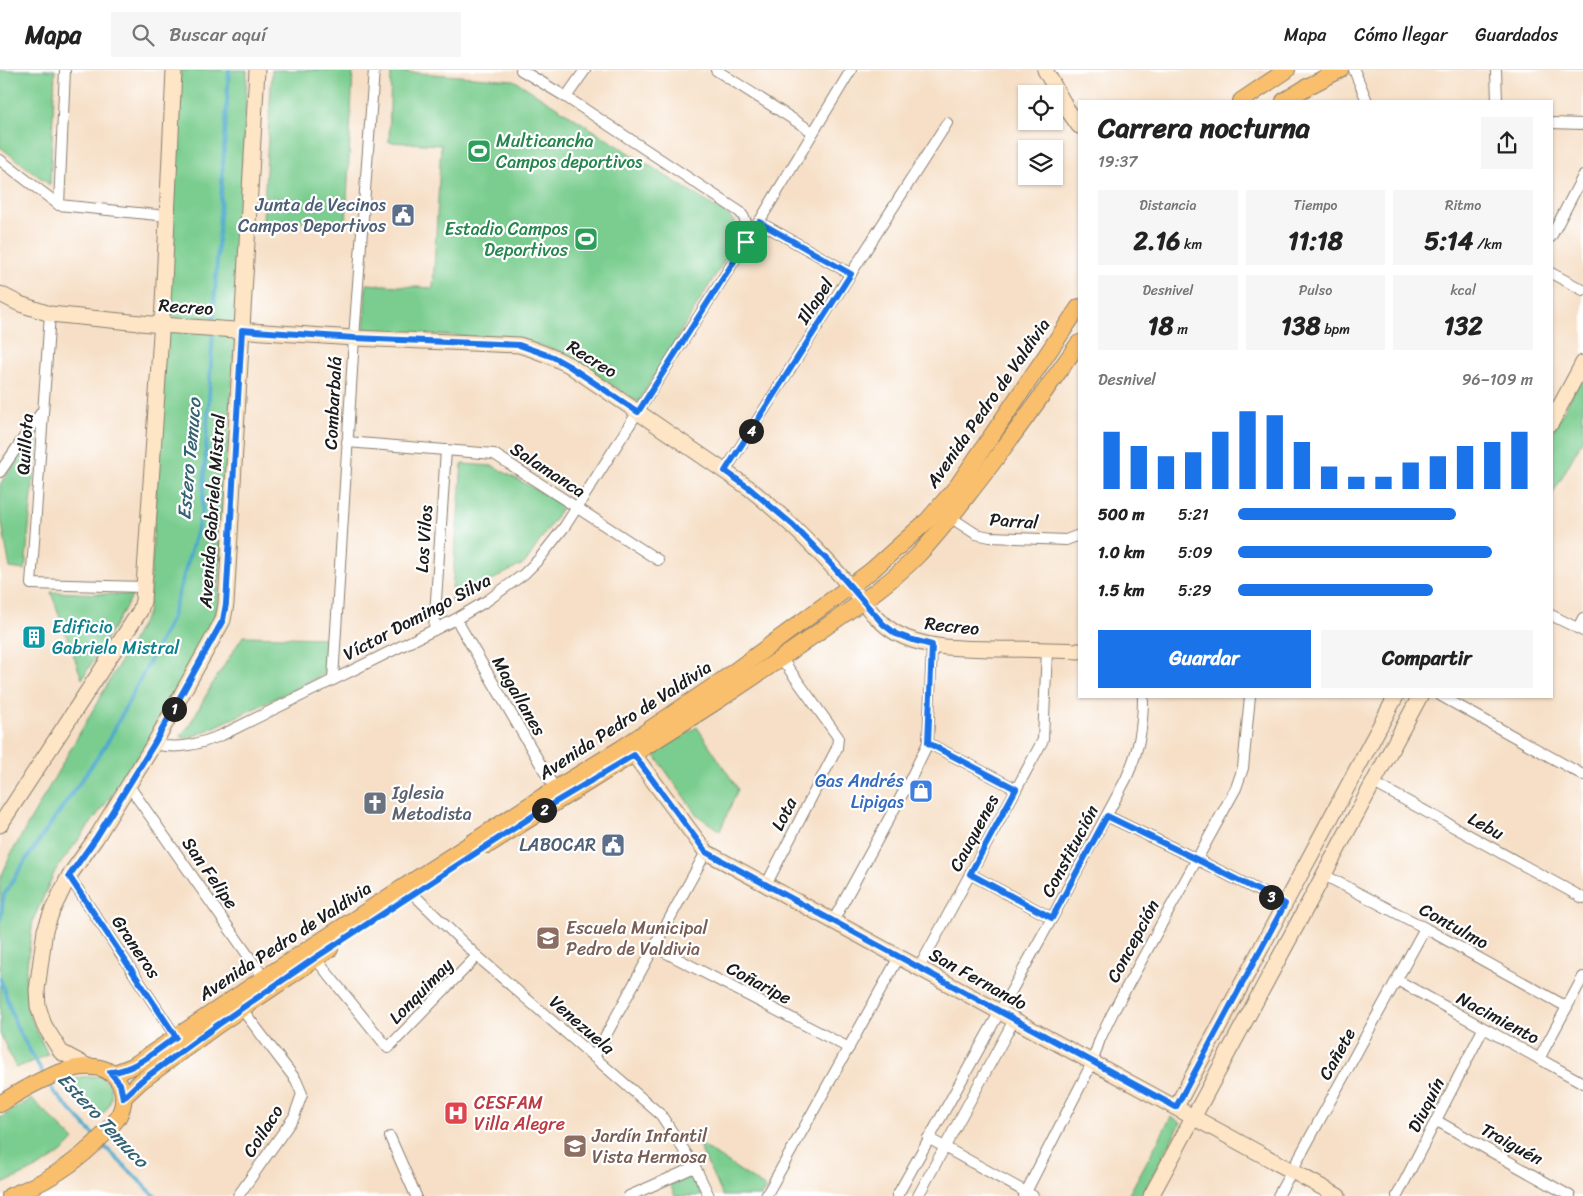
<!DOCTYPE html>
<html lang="es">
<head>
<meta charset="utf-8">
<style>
  body { margin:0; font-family:Sriracha,sans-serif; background:#f6f6f6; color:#222; height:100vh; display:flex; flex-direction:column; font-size:19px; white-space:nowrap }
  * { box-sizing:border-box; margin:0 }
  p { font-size:16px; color:#767676 }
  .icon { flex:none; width:28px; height:28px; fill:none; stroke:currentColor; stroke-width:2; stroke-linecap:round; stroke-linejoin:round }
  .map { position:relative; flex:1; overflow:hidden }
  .panel { position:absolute; left:1078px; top:30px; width:475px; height:598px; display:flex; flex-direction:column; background:#fff; border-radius:0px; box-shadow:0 1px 4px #0004 }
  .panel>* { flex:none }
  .controls { position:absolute; left:1018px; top:15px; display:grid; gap:10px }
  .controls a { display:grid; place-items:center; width:45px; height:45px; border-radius:0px; background:#fff; box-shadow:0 1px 4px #0004; font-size:25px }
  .pin { position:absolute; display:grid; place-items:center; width:42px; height:42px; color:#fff; margin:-21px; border-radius:10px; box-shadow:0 2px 8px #0006 }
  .km { position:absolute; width:25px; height:25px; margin:-12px; border-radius:50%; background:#222; color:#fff; font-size:14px; line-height:25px; text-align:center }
  .round { display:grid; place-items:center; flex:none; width:52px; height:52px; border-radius:0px; background:#f6f6f6 }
  .summary { display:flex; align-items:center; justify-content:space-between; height:85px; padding:0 20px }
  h1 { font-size:28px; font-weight:700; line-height:38px }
  .metrics { display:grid; grid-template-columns:repeat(3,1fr); gap:8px; height:85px; padding:5px 20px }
  .metrics div { display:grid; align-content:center; border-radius:0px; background:#f6f6f6; text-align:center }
  .metrics b { font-size:25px; font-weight:700 }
  .metrics small { font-size:14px; font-weight:400 }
  .metrics p { font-size:14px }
  .chart { height:140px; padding:10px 20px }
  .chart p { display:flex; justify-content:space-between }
  .chart svg { width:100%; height:90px; margin-top:5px; stroke:#1a73e8; stroke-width:6 }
  .cta { display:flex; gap:10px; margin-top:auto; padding:10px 20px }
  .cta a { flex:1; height:58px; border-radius:0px; background:#1a73e8; color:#fff; font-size:20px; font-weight:700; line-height:58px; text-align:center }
  .cta a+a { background:#f6f6f6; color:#222 }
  ul { padding:0 20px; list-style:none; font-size:16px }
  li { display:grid; grid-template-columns:80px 60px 1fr; align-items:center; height:38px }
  li i { height:12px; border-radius:6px; background:#1a73e8 }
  header { display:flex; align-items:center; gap:30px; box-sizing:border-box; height:70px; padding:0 25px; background:#fff; border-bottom:1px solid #e0e0e0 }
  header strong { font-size:24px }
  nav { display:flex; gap:28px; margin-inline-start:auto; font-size:18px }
  .search { width:350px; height:45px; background:#f6f6f6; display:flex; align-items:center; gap:12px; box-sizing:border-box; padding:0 18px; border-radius:0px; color:#767676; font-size:19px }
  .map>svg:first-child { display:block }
</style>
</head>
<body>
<header>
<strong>Mapa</strong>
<div class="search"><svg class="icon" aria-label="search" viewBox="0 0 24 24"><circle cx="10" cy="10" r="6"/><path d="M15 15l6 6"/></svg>Buscar aquí</div>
<nav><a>Mapa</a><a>Cómo llegar</a><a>Guardados</a></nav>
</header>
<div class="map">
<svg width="1583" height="1126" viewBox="0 0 1583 1126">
  <rect width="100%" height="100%" fill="#fff"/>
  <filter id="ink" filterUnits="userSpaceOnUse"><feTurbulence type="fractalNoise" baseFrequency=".02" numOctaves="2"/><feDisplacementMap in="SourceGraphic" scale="10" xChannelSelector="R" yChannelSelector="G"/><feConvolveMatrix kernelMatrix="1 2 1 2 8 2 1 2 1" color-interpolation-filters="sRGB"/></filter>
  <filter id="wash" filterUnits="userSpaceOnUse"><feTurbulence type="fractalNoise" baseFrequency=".0096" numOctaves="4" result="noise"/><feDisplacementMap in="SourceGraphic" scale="20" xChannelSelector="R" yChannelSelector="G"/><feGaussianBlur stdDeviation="1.12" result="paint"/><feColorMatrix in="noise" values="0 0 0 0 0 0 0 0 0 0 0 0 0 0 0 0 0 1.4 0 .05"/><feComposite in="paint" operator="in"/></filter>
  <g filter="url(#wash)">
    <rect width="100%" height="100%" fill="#f6dfc6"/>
    <g fill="#7acd8f" stroke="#4b7456">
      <path d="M0 0H55L50 115 0 77Z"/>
      <path d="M181 0H247L237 232 218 536 214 551 161 650 124 709 55 801 33 850 26 903 27 940 48 985 16 998 0 964V810L11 784 148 543 150 521Z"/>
      <path d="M272 0H353L346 154 263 151Z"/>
      <path d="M391 1 514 10 729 146C739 156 739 160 735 173L638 332 559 281 517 269 364 261 366 214 433 218 441 75 389 72Z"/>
      <path d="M1583 305V369L1551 427V364Z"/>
      <path d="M38 361 25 500 10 498 0 443V414Z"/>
      <path d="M462 394 493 396 564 435 525 493 451 531Z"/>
      <path d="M51 522 133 525 82 609Z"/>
      <path d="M243 566 328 568 326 603 262 635 197 665 185 668 180 666 189 656 214 611Z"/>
      <path d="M697 657 738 719 720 761 697 745 653 683Z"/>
      <path d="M97 1006C117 1014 114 1031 102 1045L68 1013 81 1007Z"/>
      <path d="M32 1029 74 1070C56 1092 26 1103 0 1115V1048L15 1038Z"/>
      <path d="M1171 1047 1181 1053 1141 1126H1128Z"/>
      <path d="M697 1072 766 1118 761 1126H723Z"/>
      <path d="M692 1105 702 1126H675L670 1115Z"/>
    </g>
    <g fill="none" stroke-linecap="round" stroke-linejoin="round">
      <g stroke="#4da9cb" stroke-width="4">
        <path d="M213 255 229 0"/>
        <path d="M0 850 4 825 25 791 106 675 171 550 202 442 213 262"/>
        <path d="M0 908 17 958 44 1005"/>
        <path d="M48 1011 53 1021 95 1066"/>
        <path d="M101 1073 155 1126"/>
      </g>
    </g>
  </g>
  <g filter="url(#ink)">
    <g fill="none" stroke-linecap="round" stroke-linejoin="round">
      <g stroke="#897e71" stroke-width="12">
        <g id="street">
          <path d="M521 0 566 27 740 142C747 150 749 159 746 170"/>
          <path d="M716 0 813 62"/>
          <path d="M1354 0 1367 31"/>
          <path d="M1496 0 1497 31"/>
          <path d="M566 27 585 0"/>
          <path d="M1551 53 1583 54"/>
          <path d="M0 90 59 135 167 146"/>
          <path d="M59 135 65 0"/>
          <path d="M759 152 851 204"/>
          <path d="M1551 167 1583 106"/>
          <path d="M1551 203 1583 220"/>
          <path d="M50 244 31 514 144 517"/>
          <path d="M347 372 494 384 658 490"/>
          <path d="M725 401 947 53"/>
          <path d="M0 402 43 340"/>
          <path d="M950 447 976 464 990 467 1066 470 1079 465"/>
          <path d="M1551 545 1583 561"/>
          <path d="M456 549 555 719"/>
          <path d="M1578 558 1583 548"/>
          <path d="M434 560 446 380"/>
          <path d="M333 609 354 268 374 0"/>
          <path d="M1441 626 1583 705"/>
          <path d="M928 673 1016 719"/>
          <path d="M154 674C178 680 200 674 222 665L456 549 488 530 524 504 539 489 565 456 759 152 851 0"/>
          <path d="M1374 713 1583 828"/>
          <path d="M129 716 264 908"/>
          <path d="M1107 746 1196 789 1285 834"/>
          <path d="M970 804 1052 848"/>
          <path d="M1324 805 1425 858 1567 937"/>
          <path d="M69 806 176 967"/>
          <path d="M766 815 837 678 838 667 781 588"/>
          <path d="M413 824 477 886 661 1045 695 1097 709 1126"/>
          <path d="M833 851 909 712 928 673 932 575"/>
          <path d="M655 877 849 978"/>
          <path d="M315 888 388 978 477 886"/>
          <path d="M919 898 1043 670 1047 580"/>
          <path d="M1397 910 1583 1013"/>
          <path d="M594 987 706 782"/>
          <path d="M1539 989 1583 907"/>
          <path d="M1437 1051 1570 1126"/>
          <path d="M390 1067 416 1126"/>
          <path d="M928 1068 1033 1126"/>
          <path d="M238 1126 294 1047 302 1024 296 1010 241 938"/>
          <path d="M629 1126 695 1097"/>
          <path d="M766 1126 899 887"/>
          <path d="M897 1126 1052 848 1126 709C1139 680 1143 658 1143 626"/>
          <path d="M918 1126 1014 950"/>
          <path d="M1024 1126 1092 993 1100 969 1112 944 1236 718 1243 698 1250 626"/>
          <path d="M1278 1126 1425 858"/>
          <path d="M1397 1126 1483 959"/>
        </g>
      </g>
      <g stroke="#897e71" stroke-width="17">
        <g id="secondary">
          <path d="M1045 0 1067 39 1079 56"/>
          <path d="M0 224 20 234 50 244 161 255 354 268 519 275C537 280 553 287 569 295L749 418C795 455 835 497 873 544 880 551 887 558 896 563 926 580 965 578 998 579 1025 579 1052 580 1079 581"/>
          <path d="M1551 353 1583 293"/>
          <path d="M634 685 706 782 1338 1126"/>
          <path d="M0 755 140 541 143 531 163 234 174 0"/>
          <path d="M87 996 61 982 44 955 38 936 37 920 45 860 52 841 69 806 96 768 154 674 223 550 226 534 257 0"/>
          <path d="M1176 1037 1396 626"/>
          <path d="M1151 1126 1420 626"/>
        </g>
      </g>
      <g stroke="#897e71" stroke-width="18">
        <g id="primary">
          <path d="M1241 31 1287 0"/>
          <path d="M1284 31 1307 17 1340 0"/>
          <path d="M488 775C596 706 706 642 810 568 846 542 885 518 916 487 935 468 951 447 967 426 1006 377 1042 325 1079 273"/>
          <path d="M110 1003 120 1001 133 996 264 908 542 727 622 678 720 612 871 501 927 451 958 415 1079 237"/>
          <path d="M123 1028 141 1011 219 954 330 879"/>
          <path d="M0 1034C26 1017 96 974 119 1012 126 1024 124 1037 117 1049 88 1086 53 1110 10 1126"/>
        </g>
      </g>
      <use href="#street" stroke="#fff" stroke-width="10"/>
      <use href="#secondary" stroke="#fde5c5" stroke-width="15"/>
      <use href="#primary" stroke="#f9bf6d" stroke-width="16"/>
    </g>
  </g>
  <g fill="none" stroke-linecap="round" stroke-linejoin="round" filter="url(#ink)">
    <g stroke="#fff" stroke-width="10">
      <path id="route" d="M759 152 851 204 725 401 749 418 793 455 831 494 883 554 896 564 913 570 932 575 928 673 1016 719 970 804 1052 848 1107 746 1196 789 1285 834 1176 1037 706 782 634 685 542 740 315 888 219 954 141 1011 123 1028 120 1014 110 1002C135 1001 156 980 176 967L69 806 96 768 154 674 223 550 226 534 242 260 354 268 519 275 553 287 569 296 638 342Z"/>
    </g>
    <use href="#route" stroke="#1a73e8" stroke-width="6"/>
  </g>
  <defs>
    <g id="stadium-square" transform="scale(1.25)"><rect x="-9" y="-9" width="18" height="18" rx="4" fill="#2e9e5b" stroke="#fff"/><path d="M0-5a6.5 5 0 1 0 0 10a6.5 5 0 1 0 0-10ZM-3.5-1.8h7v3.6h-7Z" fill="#fff"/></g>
    <g id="civic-square" transform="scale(1.25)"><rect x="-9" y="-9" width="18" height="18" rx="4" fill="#5c6f8a" stroke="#fff"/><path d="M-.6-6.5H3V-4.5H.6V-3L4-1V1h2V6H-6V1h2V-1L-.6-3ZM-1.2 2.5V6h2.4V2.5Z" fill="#fff"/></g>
    <g id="building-square" transform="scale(1.25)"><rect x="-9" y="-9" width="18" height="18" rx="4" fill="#0f9aa8" stroke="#fff"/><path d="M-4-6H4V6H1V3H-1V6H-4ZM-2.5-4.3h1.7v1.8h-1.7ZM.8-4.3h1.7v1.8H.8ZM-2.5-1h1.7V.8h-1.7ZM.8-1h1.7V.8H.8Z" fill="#fff"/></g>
    <g id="shop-square" transform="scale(1.25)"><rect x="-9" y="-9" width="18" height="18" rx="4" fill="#3f7fe0" stroke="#fff"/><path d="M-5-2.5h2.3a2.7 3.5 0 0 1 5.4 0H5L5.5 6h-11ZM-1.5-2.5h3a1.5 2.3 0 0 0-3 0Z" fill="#fff"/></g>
    <g id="church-square" transform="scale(1.25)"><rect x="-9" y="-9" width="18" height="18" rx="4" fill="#6b7280" stroke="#fff"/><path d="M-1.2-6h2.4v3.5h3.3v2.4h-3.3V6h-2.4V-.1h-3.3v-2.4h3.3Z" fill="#fff"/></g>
    <g id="school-square" transform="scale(1.25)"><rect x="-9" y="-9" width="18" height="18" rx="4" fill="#8d6e63" stroke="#fff"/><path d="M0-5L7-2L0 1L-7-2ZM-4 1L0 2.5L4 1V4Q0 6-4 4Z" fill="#fff"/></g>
    <g id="hospital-square" transform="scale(1.25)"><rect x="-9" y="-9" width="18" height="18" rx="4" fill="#e0444e" stroke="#fff"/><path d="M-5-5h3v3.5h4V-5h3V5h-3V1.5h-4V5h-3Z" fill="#fff"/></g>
  </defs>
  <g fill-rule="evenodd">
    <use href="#stadium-square" x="479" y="81"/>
    <use href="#civic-square" x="403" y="145"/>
    <use href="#stadium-square" x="586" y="169"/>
    <use href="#building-square" x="34" y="567"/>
    <use href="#shop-square" x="921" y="721"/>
    <use href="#church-square" x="375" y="733"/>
    <use href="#civic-square" x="613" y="775"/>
    <use href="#school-square" x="548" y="868"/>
    <use href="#hospital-square" x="456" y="1043"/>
    <use href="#school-square" x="575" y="1076"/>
  </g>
  <g text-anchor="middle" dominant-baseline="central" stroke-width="4.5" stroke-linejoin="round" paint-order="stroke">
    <g font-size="18" fill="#27864d" stroke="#fff" text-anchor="start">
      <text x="496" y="71">Multicancha<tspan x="496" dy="21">Campos deportivos</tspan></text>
      <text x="568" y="159" text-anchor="end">Estadio Campos<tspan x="568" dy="21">Deportivos</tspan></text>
    </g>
    <g font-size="18" fill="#4e5e75" stroke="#fff" text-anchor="end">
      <text x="386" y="135">Junta de Vecinos<tspan x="386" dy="21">Campos Deportivos</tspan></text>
      <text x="596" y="775">LABOCAR</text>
    </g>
    <g font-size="18" fill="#1c1c1c" stroke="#fff">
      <text transform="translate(815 231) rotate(-57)">Illapel</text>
      <text transform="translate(186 237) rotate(4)">Recreo</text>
      <text transform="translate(592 289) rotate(32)">Recreo</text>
      <text transform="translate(333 333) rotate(-87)">Combarbalá</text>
      <text transform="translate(988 333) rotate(-55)">Avenida Pedro de Valdivia</text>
      <text transform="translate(25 374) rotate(-86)">Quillota</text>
      <text transform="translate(548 400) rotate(33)">Salamanca</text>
      <text transform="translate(212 441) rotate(-86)">Avenida Gabriela Mistral</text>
      <text transform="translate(1014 451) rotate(4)">Parral</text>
      <text transform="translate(424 469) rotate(-86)">Los Vilos</text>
      <text transform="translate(417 547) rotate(-28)">Víctor Domingo Silva</text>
      <text transform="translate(952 556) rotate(6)">Recreo</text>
      <text transform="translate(519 626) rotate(60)">Magallanes</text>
      <text transform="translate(625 650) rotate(-33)">Avenida Pedro de Valdivia</text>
      <text transform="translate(784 744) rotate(-63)">Lota</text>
      <text transform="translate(1486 756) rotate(29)">Lebu</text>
      <text transform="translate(974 763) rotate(-62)">Cauquenes</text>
      <text transform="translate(1070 781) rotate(-62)">Constitución</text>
      <text transform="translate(210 803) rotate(55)">San Felipe</text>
      <text transform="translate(1454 856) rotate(29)">Contulmo</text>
      <text transform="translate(285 871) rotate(-33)">Avenida Pedro de Valdivia</text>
      <text transform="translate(1133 871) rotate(-62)">Concepción</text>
      <text transform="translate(136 877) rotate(56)">Graneros</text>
      <text transform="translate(978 909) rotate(29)">San Fernando</text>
      <text transform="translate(759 913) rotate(28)">Coñaripe</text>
      <text transform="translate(421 921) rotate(-46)">Lonquimay</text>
      <text transform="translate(1498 948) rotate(28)">Nacimiento</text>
      <text transform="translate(582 955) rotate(41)">Venezuela</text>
      <text transform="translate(1337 984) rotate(-61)">Cañete</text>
      <text transform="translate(1426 1035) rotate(-63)">Diuquín</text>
      <text transform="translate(263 1061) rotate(-57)">Coilaco</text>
      <text transform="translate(1512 1074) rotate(29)">Traiguén</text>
    </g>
    <g font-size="18" fill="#0d838f" stroke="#fff" text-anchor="start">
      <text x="52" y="557">Edificio<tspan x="52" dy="21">Gabriela Mistral</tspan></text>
    </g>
    <g font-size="18" fill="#366cbe" stroke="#fff" text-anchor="end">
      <text x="904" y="711">Gas Andrés<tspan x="904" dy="21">Lipigas</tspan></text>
    </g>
    <g font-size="18" fill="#5b616d" stroke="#fff" text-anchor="start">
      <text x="392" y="723">Iglesia<tspan x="392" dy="21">Metodista</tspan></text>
    </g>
    <g font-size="18" fill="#785e54" stroke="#fff" text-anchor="start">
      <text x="566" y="858">Escuela Municipal<tspan x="566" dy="21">Pedro de Valdivia</tspan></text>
      <text x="592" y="1066">Jardín Infantil<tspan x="592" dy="21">Vista Hermosa</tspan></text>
    </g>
    <g font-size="18" fill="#be3a42" stroke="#fff" text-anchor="start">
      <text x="474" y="1033">CESFAM<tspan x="474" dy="21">Villa Alegre</tspan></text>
    </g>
    <g font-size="19" font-style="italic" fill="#346274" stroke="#fff">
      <text transform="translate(189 389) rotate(-85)">Estero Temuco</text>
      <text transform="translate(103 1050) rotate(47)">Estero Temuco</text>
    </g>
  </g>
</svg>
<div class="controls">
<a><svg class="icon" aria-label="locate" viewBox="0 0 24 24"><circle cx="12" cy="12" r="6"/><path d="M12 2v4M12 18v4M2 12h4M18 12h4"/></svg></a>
<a><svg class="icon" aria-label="layers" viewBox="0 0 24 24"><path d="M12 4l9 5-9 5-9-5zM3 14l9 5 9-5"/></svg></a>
</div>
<div class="pin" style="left:746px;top:172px;background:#1e9e55"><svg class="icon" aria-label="arrive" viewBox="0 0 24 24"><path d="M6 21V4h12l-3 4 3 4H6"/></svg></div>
<b class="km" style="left:174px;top:639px">1</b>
<b class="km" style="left:544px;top:740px">2</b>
<b class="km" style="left:1271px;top:827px">3</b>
<b class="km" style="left:751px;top:361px">4</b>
<section class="panel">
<div class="summary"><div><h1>Carrera nocturna</h1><p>19:37</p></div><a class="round"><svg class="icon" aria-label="share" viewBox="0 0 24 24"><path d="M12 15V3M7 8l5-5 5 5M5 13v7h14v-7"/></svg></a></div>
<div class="metrics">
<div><p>Distancia</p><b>2.16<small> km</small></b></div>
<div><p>Tiempo</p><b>11:18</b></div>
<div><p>Ritmo</p><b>5:14<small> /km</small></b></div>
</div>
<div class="metrics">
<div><p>Desnivel</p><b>18<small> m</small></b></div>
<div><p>Pulso</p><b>138<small> bpm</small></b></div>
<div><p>kcal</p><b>132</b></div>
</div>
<div class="chart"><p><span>Desnivel</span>96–109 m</p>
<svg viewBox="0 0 160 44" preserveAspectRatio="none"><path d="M5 44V16M15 44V23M25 44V28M35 44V26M45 44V16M55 44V6M65 44V8M75 44V21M85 44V33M95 44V38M105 44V38M115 44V31M125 44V28M135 44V23M145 44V21M155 44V16"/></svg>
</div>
<ul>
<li><b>500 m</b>5:21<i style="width:74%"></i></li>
<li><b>1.0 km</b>5:09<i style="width:86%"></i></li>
<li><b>1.5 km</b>5:29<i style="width:66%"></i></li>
</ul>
<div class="cta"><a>Guardar</a><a>Compartir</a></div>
</section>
</div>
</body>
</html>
